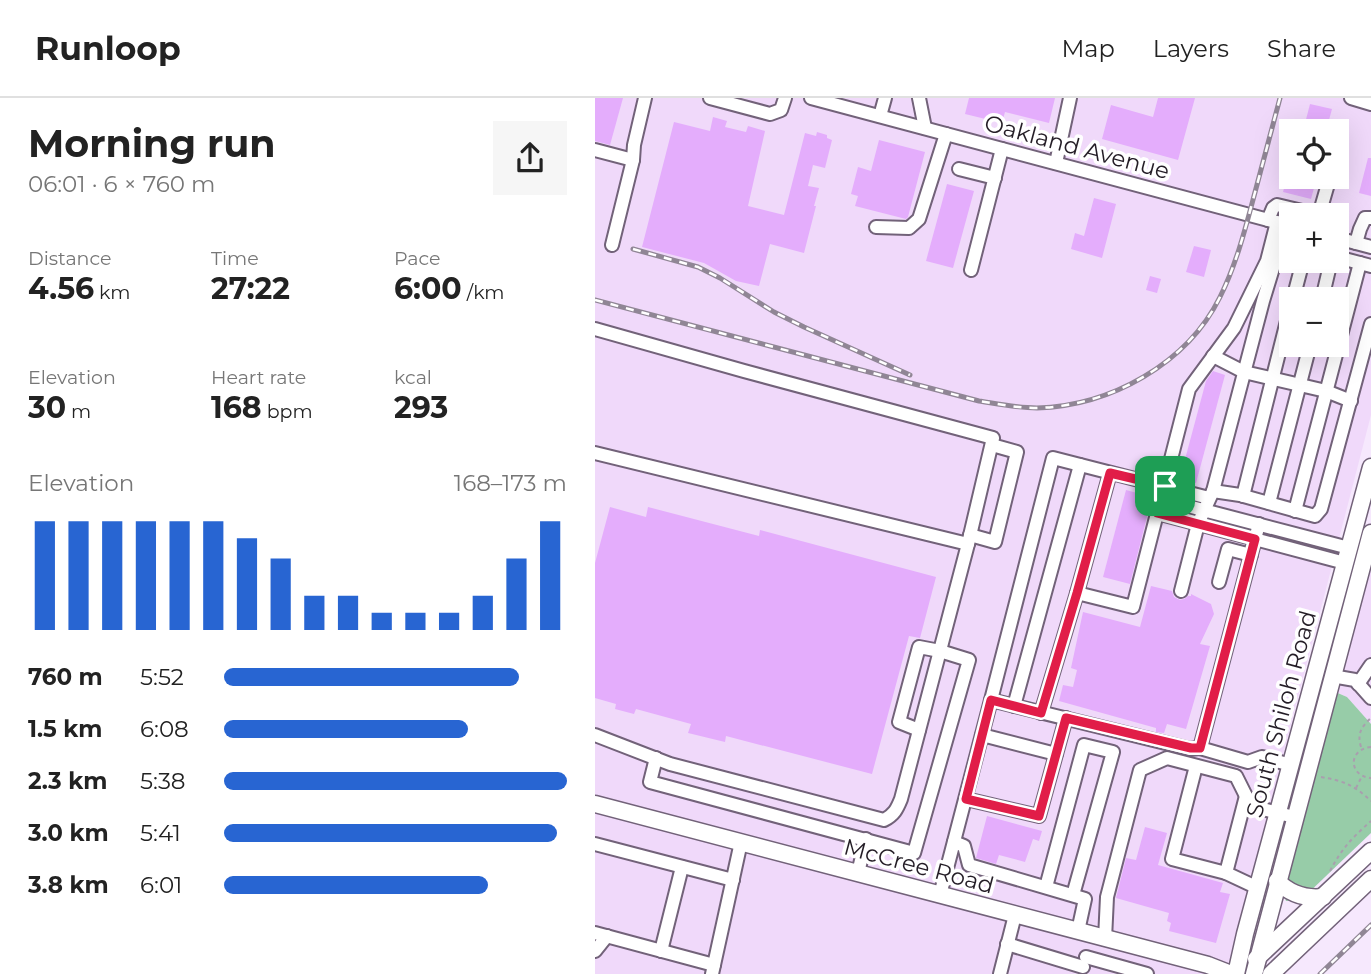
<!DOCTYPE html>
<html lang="en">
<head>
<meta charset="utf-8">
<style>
  body { margin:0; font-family:Montserrat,sans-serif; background:#f6f6f6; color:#222; height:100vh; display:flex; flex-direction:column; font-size:26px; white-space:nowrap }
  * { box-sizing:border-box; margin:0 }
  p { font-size:23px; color:#767676 }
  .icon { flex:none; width:38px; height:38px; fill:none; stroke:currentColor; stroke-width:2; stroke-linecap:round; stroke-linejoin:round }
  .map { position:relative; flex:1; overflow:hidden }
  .panel { display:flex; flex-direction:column; background:#fff; width:595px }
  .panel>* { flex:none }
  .controls { position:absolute; left:684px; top:21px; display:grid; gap:14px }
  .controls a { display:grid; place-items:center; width:70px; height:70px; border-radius:0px; background:#fff; box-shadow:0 7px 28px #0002; font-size:35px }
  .pin { position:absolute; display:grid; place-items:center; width:60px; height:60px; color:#fff; margin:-30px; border-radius:14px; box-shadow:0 4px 10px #0006 }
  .round { display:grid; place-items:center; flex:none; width:74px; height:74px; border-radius:0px; background:#f6f6f6 }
  .summary { display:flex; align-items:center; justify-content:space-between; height:119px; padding:0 28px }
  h1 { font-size:38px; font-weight:700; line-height:52px }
  .metrics { display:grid; grid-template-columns:repeat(3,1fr); gap:10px; height:119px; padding:7px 28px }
  .metrics div { display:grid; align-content:center }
  .metrics b { font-size:30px; font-weight:700 }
  .metrics small { font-size:19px; font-weight:400 }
  .metrics p { font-size:19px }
  .chart { height:196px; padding:14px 28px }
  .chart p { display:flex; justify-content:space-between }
  .chart svg { width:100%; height:126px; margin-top:7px; stroke:#2865d2; stroke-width:6 }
  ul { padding:0 28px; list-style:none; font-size:23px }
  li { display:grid; grid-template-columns:112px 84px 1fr; align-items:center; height:52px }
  li i { height:18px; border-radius:9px; background:#2865d2 }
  header { display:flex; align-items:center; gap:42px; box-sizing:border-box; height:98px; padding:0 35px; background:#fff; border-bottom:2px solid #e0e0e0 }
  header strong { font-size:33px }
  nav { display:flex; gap:38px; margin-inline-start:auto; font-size:24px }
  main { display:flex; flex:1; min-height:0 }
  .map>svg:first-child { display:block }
</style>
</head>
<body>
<header>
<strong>Runloop</strong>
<nav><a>Map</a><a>Layers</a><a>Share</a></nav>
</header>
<main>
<section class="panel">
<div class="summary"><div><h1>Morning run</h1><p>06:01 · 6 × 760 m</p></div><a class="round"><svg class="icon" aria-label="share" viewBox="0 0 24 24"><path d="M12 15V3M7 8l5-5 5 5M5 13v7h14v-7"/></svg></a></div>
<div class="metrics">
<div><p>Distance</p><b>4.56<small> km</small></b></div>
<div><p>Time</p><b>27:22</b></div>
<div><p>Pace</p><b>6:00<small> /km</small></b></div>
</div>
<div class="metrics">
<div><p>Elevation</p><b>30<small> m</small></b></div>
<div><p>Heart rate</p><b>168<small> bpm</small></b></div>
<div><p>kcal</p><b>293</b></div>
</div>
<div class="chart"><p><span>Elevation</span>168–173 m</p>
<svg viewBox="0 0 160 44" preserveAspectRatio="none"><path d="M5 44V6M15 44V6M25 44V6M35 44V6M45 44V6M55 44V6M65 44V12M75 44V19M85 44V32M95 44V32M105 44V38M115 44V38M125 44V38M135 44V32M145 44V19M155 44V6"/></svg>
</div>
<ul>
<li><b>760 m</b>5:52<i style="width:86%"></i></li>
<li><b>1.5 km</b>6:08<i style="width:71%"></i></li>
<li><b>2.3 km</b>5:38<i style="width:100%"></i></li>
<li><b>3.0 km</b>5:41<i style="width:97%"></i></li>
<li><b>3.8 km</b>6:01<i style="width:77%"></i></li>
</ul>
</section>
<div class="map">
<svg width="776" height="876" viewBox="0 0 776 876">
  <rect width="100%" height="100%" fill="#f6e8fd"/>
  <g fill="#f0d9fa" fill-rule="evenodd">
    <path d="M0 0H776V317L634 866 623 876H0ZM696 33H742V79H696ZM696 117H742V163H696ZM696 201H742V247H696Z"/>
    <path d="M776 454V626L752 599 738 593Z"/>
  </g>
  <path fill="#97cca8" d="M738 593 752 599 776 626V735L707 801 691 803 686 786Z"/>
  <g fill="#e4adfc">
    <path d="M0 0H28L15 47 0 43Z"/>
    <path d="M374 0H460L454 25 410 14 407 25 370 16Z"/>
    <path d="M563 0H600L583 62 507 41 516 7 558 19Z"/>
    <path d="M715 6 737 11 731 33H708Z"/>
    <path d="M118 19 132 23 130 29 151 34 153 28 170 33 153 108 189 117 210 35 221 38 222 34 232 37V40L237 42 230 70 218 67 213 88 224 90 219 108H221L209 155 175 146 164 188 141 183 109 165 47 149 79 24 115 33Z"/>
    <path d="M284 42 330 54 313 119 311 121 260 108 263 98 256 96 263 69 276 73Z"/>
    <path d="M773 60H776V98L764 95Z"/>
    <path d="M692 79H722L716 101 688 94Z"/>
    <path d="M352 86 379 93 358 170 331 163Z"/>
    <path d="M499 100 521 106 507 160 476 151 480 135 489 138Z"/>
    <path d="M599 148 616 152 609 179 591 174Z"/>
    <path d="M555 178 566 181 562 195 551 192Z"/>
    <path d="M618 273 630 277 601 385 585 380 611 283Z"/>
    <path d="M531 392 557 399 535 486 508 479Z"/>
    <path d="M15 409 51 419 53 409 164 438 165 432 341 479 325 540 314 538 277 676 131 638 130 644 93 635 96 626 41 611 39 616 20 611 21 606 0 600V465Z"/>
    <path d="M556 488 577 493 579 499 585 502 589 501 593 498H596V496L616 506 619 516 605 546 615 548 591 631 572 626 569 635 561 634V630L464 603 468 587 478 589 482 572 476 570 488 514 545 529Z"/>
    <path d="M392 718 447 733 444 743 438 741 430 764 404 757 401 766 381 760Z"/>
    <path d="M550 729 572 735 563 767 628 785 625 794 635 796 621 845 574 833 576 825 572 823 574 815 521 800 531 760 541 762Z"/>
  </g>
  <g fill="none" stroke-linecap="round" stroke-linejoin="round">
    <g stroke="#726279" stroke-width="16">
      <g id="minor">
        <path d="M115 0 175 16 186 12 190 0"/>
        <path d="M216 0 696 128"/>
        <path d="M324 0 330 30"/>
        <path d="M756 0 776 6"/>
        <path d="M285 18 290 0"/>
        <path d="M0 52 38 62"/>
        <path d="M742 53 745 43"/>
        <path d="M461 65 475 0"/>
        <path d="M364 71 400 80"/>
        <path d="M724 117 735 79"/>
        <path d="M673 122 678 110 682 107 724 117"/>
        <path d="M281 129 314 130 324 121 351 36"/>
        <path d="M742 140 776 149"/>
        <path d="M761 145 765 131 770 120H776"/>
        <path d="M17 147 38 62 39 47 50 0"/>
        <path d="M742 159 776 168"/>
        <path d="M376 172 407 51"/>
        <path d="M698 201 708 163"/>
        <path d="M727 201 736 163"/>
        <path d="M0 231 149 273 398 340 373 446"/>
        <path d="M618 258 649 274 731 293 756 303"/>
        <path d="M0 355 373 446 306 701C302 711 299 717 289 722L75 666 0 637"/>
        <path d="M618 393 668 203 686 144"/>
        <path d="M648 398 696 207"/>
        <path d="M566 401 754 450"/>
        <path d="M674 405 715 247"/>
        <path d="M700 413 765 165"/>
        <path d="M562 415 750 465"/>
        <path d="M664 426 605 650 653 664 667 659 696 667"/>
        <path d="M375 437 400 444 422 354 397 347"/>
        <path d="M624 484 633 451 656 457"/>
        <path d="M586 493 603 426 618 393 645 397 720 418 726 411 776 226"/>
        <path d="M482 495 515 375"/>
        <path d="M737 578 760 582 776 600"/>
        <path d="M763 586 776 567"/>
        <path d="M396 602 458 360 614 400"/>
        <path d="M419 608 485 367"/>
        <path d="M446 615 482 495 538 509 594 291 639 230 672 163 682 124"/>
        <path d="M387 637 461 656"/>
        <path d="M61 660 55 684 319 755 374 562 345 553 324 549 304 624 324 632"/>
        <path d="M601 668 577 761 631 775 651 698"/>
        <path d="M371 701 444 718 471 620"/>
        <path d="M359 744 369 748 374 767 490 801 483 833"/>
        <path d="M0 746 138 782"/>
        <path d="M263 775 271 741"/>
        <path d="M631 775 663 790"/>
        <path d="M451 789 489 647 518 654 478 797"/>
        <path d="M345 797 396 602 595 651 605 650"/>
        <path d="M0 835 119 867"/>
        <path d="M510 841 512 799 545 672 572 660 641 678 656 708 699 719"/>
        <path d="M412 846 488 869"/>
        <path d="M0 853 12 838"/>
        <path d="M66 853 87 769"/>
        <path d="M491 859 552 876"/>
        <path d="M117 876 146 744"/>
        <path d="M405 876 420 817"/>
      </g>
    </g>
    <g stroke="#726279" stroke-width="19">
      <g id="major">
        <path d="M0 706 613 867 636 876"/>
        <path d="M682 783C695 796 710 801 728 799"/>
        <path d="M661 861 776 753"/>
        <path d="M641 876 650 836 776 369"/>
        <path d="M659 876 776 435"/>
        <path d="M676 876 776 781"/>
      </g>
    </g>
    <g stroke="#a99eae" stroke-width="2" stroke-dasharray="3.5 3.5" stroke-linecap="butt">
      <path d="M766 649C762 636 766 629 776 620"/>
      <path d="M776 649C753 651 753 678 776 680"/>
      <path d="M726 679C749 683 759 687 776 703"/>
      <path d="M761 690 766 680"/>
      <path d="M735 773C747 750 757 740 776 723"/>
    </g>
    <use href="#minor" stroke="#fff" stroke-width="12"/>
    <use href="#major" stroke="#fff" stroke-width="16"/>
    <g stroke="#908695" stroke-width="5">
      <g id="rail">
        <path d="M38 151 103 169 125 180 179 214 209 229 315 277"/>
        <path d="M0 202 384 303C403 306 422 310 442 310 515 308 592 266 625 199 641 167 650 132 659 98 668 65 676 33 685 0"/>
        <path d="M725 876 776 827"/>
      </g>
    </g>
    <use href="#rail" stroke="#fff" stroke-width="2.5" stroke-dasharray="8" stroke-linecap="butt"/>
  </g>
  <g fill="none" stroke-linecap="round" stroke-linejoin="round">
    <g stroke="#fff" stroke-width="14">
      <path id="route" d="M515 375 570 388 562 415 660 441 605 650H596L471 620 444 718 371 701 396 602 446 615 482 495Z"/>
    </g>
    <use href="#route" stroke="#e11d48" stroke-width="9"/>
  </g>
  <g text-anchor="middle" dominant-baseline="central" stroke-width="7" stroke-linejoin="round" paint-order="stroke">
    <g font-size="23" fill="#241d26" stroke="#fff">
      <text transform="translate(482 49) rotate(15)">Oakland Avenue</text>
      <text transform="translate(686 616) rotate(-75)">South Shiloh Road</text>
      <text transform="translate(324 768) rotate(15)">McCree Road</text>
    </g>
  </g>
</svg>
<div class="controls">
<a><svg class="icon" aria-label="locate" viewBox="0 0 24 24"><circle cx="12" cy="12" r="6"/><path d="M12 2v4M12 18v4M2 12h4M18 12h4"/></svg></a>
<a>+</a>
<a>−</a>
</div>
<div class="pin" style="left:570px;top:388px;background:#1e9e55"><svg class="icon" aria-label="arrive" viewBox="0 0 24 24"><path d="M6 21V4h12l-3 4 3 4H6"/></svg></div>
</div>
</main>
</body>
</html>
